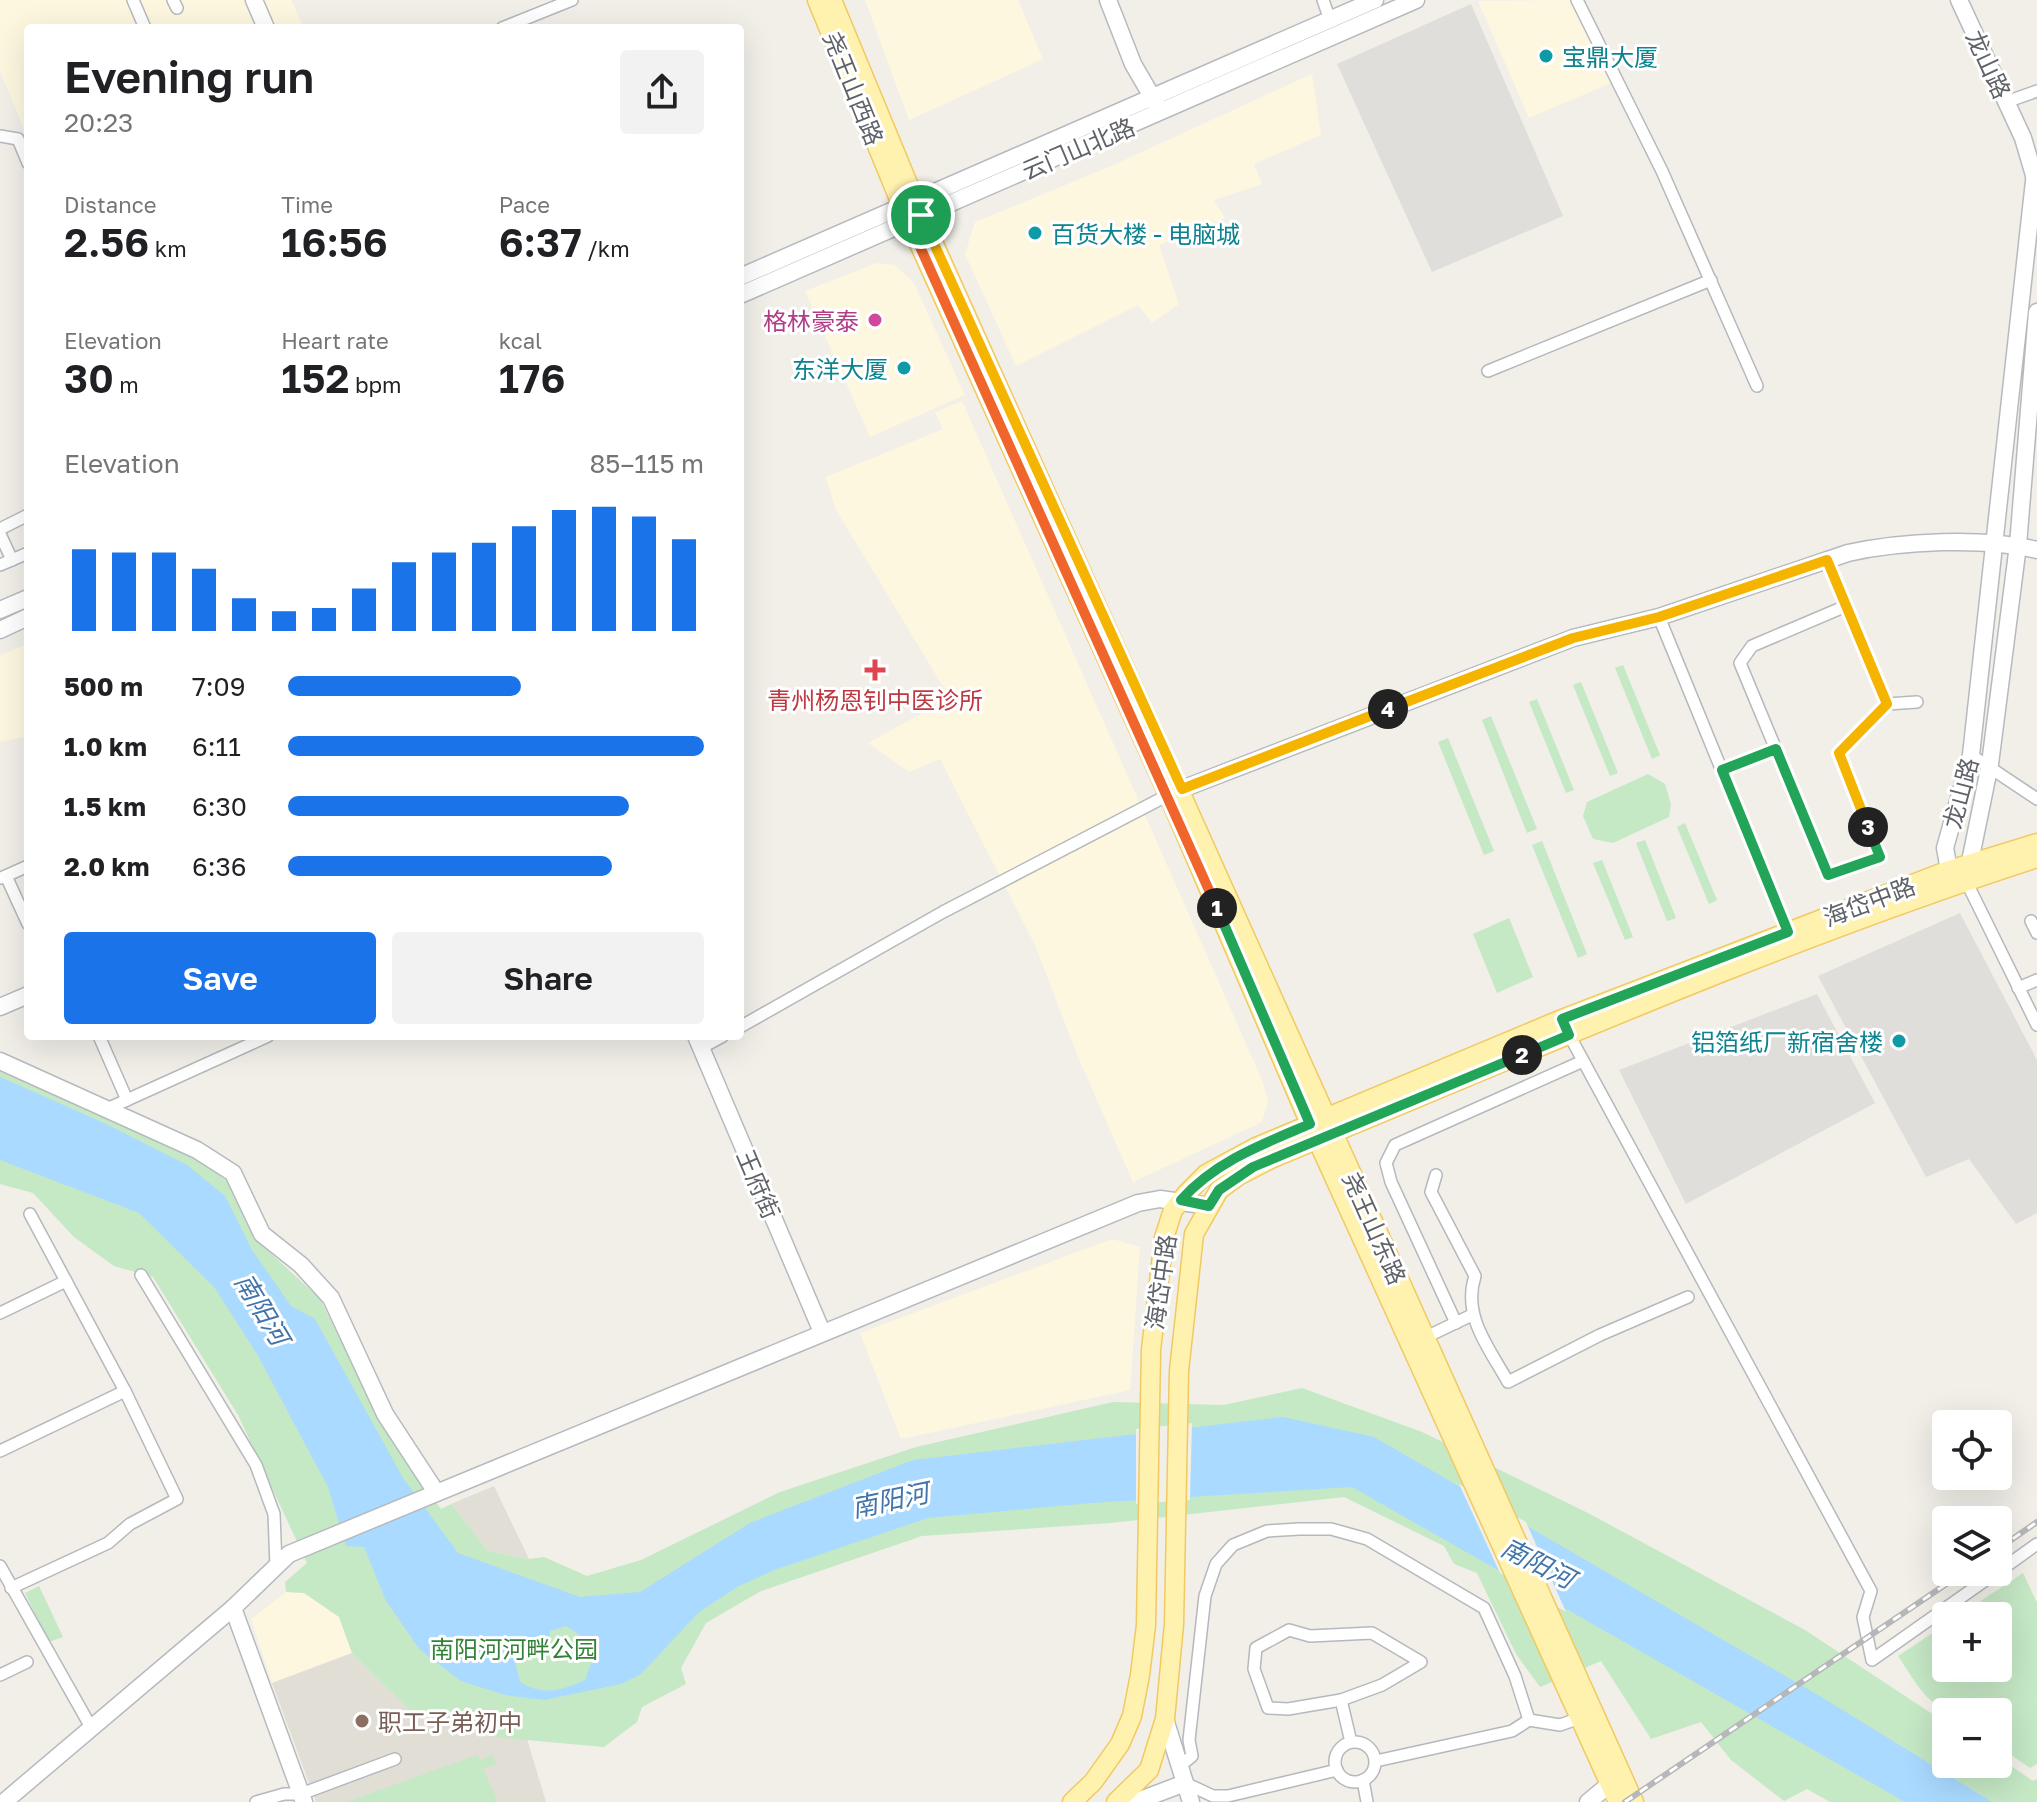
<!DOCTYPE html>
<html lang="en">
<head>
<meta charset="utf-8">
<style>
  body { margin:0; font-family:"Golos Text","Noto Sans SC",sans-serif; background:#f2f2f2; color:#202124; height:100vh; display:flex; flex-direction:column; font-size:30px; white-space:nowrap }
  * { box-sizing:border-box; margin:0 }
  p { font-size:26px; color:#757577 }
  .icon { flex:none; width:44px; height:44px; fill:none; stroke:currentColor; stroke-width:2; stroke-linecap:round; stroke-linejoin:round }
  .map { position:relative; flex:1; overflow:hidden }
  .side { position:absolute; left:24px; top:24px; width:720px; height:1016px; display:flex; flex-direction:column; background:#fff; border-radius:8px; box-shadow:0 8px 32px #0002 }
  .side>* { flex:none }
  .buttons { position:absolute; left:1932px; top:1410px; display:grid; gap:16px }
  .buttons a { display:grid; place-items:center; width:80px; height:80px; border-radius:8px; background:#fff; box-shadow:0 8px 32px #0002; font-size:40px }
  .pin { position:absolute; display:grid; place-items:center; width:68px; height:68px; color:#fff; margin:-34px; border:4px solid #fff; border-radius:50%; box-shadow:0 2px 8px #0007 }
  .km { position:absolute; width:40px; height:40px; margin:-20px; border-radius:50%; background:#222; color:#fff; font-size:22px; line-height:40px; text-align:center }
  .round { display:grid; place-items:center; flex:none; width:84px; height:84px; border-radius:8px; background:#f2f2f2 }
  .headline { display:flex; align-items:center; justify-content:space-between; height:136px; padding:0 40px }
  h1 { font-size:44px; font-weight:600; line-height:60px }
  .metrics { display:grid; grid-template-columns:repeat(3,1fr); gap:12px; height:136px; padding:8px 40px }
  .metrics div { display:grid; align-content:center }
  .metrics b { font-size:40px; font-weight:600 }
  .metrics small { font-size:22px; font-weight:400 }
  .metrics p { font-size:22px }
  .chart { height:224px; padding:16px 40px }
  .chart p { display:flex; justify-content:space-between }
  .chart svg { width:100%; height:144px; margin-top:8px; stroke:#1a73e8; stroke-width:6 }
  .button { display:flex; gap:16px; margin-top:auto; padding:16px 40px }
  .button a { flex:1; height:92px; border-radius:8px; background:#1a73e8; color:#fff; font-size:32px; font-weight:600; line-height:92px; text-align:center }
  .button a+a { background:#f2f2f2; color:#202124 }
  ul { padding:0 40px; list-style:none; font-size:26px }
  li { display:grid; grid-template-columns:128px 96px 1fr; align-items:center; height:60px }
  li i { height:20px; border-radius:10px; background:#1a73e8 }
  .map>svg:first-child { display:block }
</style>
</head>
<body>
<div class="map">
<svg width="2037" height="1802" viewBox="0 0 2037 1802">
  <rect width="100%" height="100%" fill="#f1efe8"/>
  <g fill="#fef7e0">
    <path d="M0 0H291L304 28H28V139L0 71Z"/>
    <path d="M865 0H1018L1043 59 909 120Z"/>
    <path d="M1570 0 1611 83 1529 118 1478 1Z"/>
    <path d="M1312 74 1321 135 1254 164 1262 184 1214 200 1225 218 1159 245 1179 304 1152 323 1138 305 1016 366 965 254 975 222 1109 167Z"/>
    <path d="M877 263 895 265 914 283 965 395 870 437 805 291Z"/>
    <path d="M962 401 1262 1080 1268 1102 1262 1122 1133 1182 1078 1057 1035 945 940 759 909 772 868 743 950 698 835 508 826 477 943 429 935 412Z"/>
    <path d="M28 643V736L0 742V656Z"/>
    <path d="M1112 1239 1140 1247 1130 1390 901 1439 860 1333Z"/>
    <path d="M286 1592 304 1593 339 1617 352 1653 272 1683 251 1619Z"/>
  </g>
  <g fill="#e0deda">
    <path d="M1471 4 1563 216 1432 272 1337 64Z"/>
    <path d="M1960 913 2037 1060V1213L2016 1224 1969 1159 1926 1177 1818 976Z"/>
    <path d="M1817 994 1875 1103 1686 1204 1619 1070Z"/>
  </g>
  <g fill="#e1ded6">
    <path d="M494 1486 529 1559 488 1551 451 1504Z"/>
    <path d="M352 1653 411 1711 465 1731 527 1739 546 1802H316L272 1683Z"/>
  </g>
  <g fill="#c5e8c5">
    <path d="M1623 665 1660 755 1652 759 1615 668Z"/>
    <path d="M1581 682 1618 773 1610 776 1573 685Z"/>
    <path d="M1537 699 1574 790 1566 793 1529 702Z"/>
    <path d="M1491 716 1537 829 1527 833 1482 720Z"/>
    <path d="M1448 738 1494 851 1484 855 1438 742Z"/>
    <path d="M1648 774 1665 784 1671 804 1669 817 1613 843 1593 839 1583 816 1587 802Z"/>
    <path d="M1685 823 1717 900 1709 904 1677 827Z"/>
    <path d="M1645 840 1676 918 1667 921 1636 843Z"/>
    <path d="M1542 841 1587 954 1578 958 1532 845Z"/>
    <path d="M1602 860 1633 937 1625 940 1593 863Z"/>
    <path d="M1509 918 1533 977 1497 993 1473 934Z"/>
    <path d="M0 1070 203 1163 228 1182 264 1247 320 1299 392 1442 441 1509 451 1504 488 1551 529 1559 544 1557 587 1576 641 1560 780 1492 916 1447 1113 1402 1224 1405 1302 1388 1422 1432 1588 1513 1805 1630 1946 1723V1764H1998V1757L2033 1781 2037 1779V1802H1830L1807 1789 1784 1801 1731 1760 1701 1722 1651 1739 1601 1661 1540 1687 1516 1654 1477 1573 1454 1564 1444 1546 1344 1497 1111 1523 922 1536 761 1591 706 1623 681 1668 686 1684 642 1707 637 1722 604 1747 495 1737 411 1711 352 1653 339 1617 304 1593 286 1592 285 1582 307 1563 238 1415 153 1277 114 1266 74 1237 33 1193 0 1184Z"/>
    <path d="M2023 1573 2037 1603V1764L2030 1768 1998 1746V1712C1932 1712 1934 1711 1898 1656L1946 1624V1668H1998V1616H1958Z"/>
    <path d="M39 1586 63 1637 49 1642 25 1593Z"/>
    <path d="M477 1755 480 1760 492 1755 496 1764 483 1769 498 1802H347Z"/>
  </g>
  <path fill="#aadaff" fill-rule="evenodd" d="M0 1077 104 1123 187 1165 225 1196 252 1250 291 1306 315 1319 403 1478 458 1553 580 1597 640 1592 750 1523 913 1460 1283 1417 1374 1437 1823 1698 1992 1802H1905L1352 1487 1091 1503 928 1518 777 1569 737 1587 699 1612 641 1674 621 1684 544 1700 505 1695 461 1681 420 1650 386 1601 364 1547 346 1546 328 1487 257 1354 214 1287 139 1213 0 1160ZM566 1626 586 1639 593 1658 585 1680C562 1691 542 1696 520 1682L515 1661 531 1647 548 1645 550 1631Z"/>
  <g fill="#f1efe8">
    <path d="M1192 1423 1190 1500 1136 1504V1429Z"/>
    <path d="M1459 1484 1526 1522 1566 1612 1500 1573Z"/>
  </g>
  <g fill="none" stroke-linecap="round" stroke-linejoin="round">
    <g stroke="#b5b8bc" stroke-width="14">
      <g id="street">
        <path d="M133 0 145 28"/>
        <path d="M173 0 177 8"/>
        <path d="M1323 0 1330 20"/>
        <path d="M1577 0 1662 171 1757 386"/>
        <path d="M502 28 572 0"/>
        <path d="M2006 102 2037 91"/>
        <path d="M0 136 18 139 28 163"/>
        <path d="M1488 371 1711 280"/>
        <path d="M0 529 28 515"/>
        <path d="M0 534 12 560"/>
        <path d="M1827 560 1887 704"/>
        <path d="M0 565 28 553"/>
        <path d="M1846 606 1752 646 1740 663 1828 875 1880 857 1839 753 1887 704 1917 702"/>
        <path d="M1659 617 1788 932"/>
        <path d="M1971 755 2037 799"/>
        <path d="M1722 770 1776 749"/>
        <path d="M6 876 28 924"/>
        <path d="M1 878 28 866"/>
        <path d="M1966 881 2037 1025"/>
        <path d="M2031 921 2037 933"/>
        <path d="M2018 988 2037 980"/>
        <path d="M740 1027 943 912 1172 793"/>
        <path d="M1567 1031 1871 1591 1863 1617 1872 1660 1997 1572"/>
        <path d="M99 1036 127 1100"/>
        <path d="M701 1048 723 1036"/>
        <path d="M107 1109 268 1036"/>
        <path d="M1436 1175 1431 1192 1475 1276C1462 1316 1489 1348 1508 1382L1600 1335 1688 1297"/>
        <path d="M141 1275 256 1465 274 1514 276 1566"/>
        <path d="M0 1313 66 1281"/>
        <path d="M1456 1323 1391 1182 1386 1163 1395 1145 1583 1061"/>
        <path d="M1424 1338 1472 1315"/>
        <path d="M0 1451 125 1391"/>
        <path d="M0 1566 92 1729"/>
        <path d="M1998 1572 2037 1544"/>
        <path d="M11 1588 108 1543 130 1524 177 1499 125 1391 30 1214"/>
        <path d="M1289 1630 1310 1636 1372 1633 1421 1662 1382 1685 1341 1700 1288 1709 1268 1708 1254 1669 1256 1648Z"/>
        <path d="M0 1675 27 1662"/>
        <path d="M1341 1700 1351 1742"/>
        <circle cx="1355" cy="1762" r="20"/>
        <path d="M1376 1761 1512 1731 1529 1720 1560 1725 1580 1718"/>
        <path d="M1180 1766 1192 1756 1189 1740 1205 1596 1216 1564 1233 1545 1267 1531 1299 1529H1331L1367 1539 1484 1608 1515 1676 1529 1720"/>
        <path d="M1363 1780 1367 1802"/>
        <path d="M1185 1783 1213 1796H1228L1337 1770"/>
        <path d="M256 1802 284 1794H301L395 1759"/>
      </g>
    </g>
    <g stroke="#b6babf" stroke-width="19">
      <g id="secondary">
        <path d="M254 0 266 28"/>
        <path d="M1108 0 1133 64 1158 107"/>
        <path d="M1959 0 2023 138 2036 182"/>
        <path d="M2035 172 1971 755 1945 848 1949 870 1966 881 1990 764 2018 545 2037 312"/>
        <path d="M740 277 1375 0"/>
        <path d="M740 295 1416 0"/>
        <path d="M0 610 28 598"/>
        <path d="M0 630 28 617"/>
        <path d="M1182 789 1573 638 1659 617 1848 553C1902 541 1983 537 2037 550"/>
        <path d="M0 1007 28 995"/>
        <path d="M696 1036 822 1332"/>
        <path d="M0 1061 197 1150 233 1173 262 1234 301 1265 331 1298 385 1414 436 1492"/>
        <path d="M233 1608 304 1802"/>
        <path d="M1165 1719 1191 1802"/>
        <path d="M4 1802 233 1608 289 1554 1138 1203 1160 1199 1209 1206"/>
        <path d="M1135 1802 1185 1783"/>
        <path d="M1588 1802 1610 1784"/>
      </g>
    </g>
    <g stroke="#f2c960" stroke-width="21">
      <g id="primary">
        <path d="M817 0 901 204 1168 794 1310 1124 1618 1802"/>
        <path d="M832 0 921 215 1634 1802"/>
        <path d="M1072 1802 1093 1782 1120 1744 1132 1716 1140 1675 1146 1625 1151 1350 1164 1238 1173 1210 1187 1193 1206 1174 1256 1147 1562 1019 1949 870 2037 843"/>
        <path d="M1116 1802 1149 1770 1165 1719 1174 1624 1179 1371 1194 1234 1219 1190 1238 1176 1273 1158C1525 1054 1777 942 2037 858"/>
      </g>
    </g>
    <use href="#street" stroke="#fff" stroke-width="11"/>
    <use href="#secondary" stroke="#fff" stroke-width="16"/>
    <use href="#primary" stroke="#fff2af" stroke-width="18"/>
    <g stroke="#b6b7b8" stroke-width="6">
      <g id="rail">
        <path d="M1998 1549 2037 1522"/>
        <path d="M1625 1802 1964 1572"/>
      </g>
    </g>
    <use href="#rail" stroke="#fff" stroke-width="3" stroke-dasharray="9" stroke-linecap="butt"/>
  </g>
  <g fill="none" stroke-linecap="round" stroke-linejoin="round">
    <g stroke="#fff" stroke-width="16">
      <path id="split-1" d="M921 215 908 220 1217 908"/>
    </g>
    <g stroke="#fff" stroke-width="16">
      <path id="split-2" d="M1217 908 1310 1124C1263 1144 1216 1161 1181 1200L1209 1206 1219 1190 1253 1167 1522 1055"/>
    </g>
    <g stroke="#fff" stroke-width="16">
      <path id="split-3" d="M1522 1055 1569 1035 1562 1019 1788 932 1722 770 1776 749 1828 875 1880 857 1868 827"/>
    </g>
    <g stroke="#fff" stroke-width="16">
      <path id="split-4" d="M1388 709 1573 638 1659 617 1827 560 1887 704 1839 753 1868 827"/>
    </g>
    <g stroke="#fff" stroke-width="16">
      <path id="split-5" d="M921 215 1182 789 1388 709"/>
    </g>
    <use href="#split-1" stroke="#f0652b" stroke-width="10"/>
    <use href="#split-2" stroke="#22a559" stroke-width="10"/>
    <use href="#split-3" stroke="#22a559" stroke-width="10"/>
    <use href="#split-4" stroke="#f5b400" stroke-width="10"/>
    <use href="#split-5" stroke="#f5b400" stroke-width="10"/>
  </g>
  <g fill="#0f9aa8" stroke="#fff" stroke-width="3">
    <circle cx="1546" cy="56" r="8"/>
    <circle cx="1035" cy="233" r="8"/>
    <circle cx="904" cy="368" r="8"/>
    <circle cx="1899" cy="1041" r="8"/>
  </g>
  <circle fill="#d1479c" stroke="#fff" stroke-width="3" cx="875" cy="320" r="8"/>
  <path fill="#e0444e" stroke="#fff" stroke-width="3" d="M871 658h8v8h8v8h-8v8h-8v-8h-8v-8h8z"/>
  <circle fill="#8d6e63" stroke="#fff" stroke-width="3" cx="362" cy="1721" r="8"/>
  <g text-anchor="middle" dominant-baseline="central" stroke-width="6" stroke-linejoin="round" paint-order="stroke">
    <g font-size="24" fill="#0d838f" stroke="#fff" text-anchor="start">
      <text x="1562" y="56">宝鼎大厦</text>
      <text x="1051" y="233">百货大楼 - 电脑城</text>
      <text x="888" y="368" text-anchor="end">东洋大厦</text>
      <text x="1883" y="1041" text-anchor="end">铝箔纸厂新宿舍楼</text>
    </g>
    <g font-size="24" fill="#5f6368" stroke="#fff">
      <text transform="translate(1989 64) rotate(65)">龙山路</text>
      <text transform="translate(854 88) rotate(68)">尧王山西路</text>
      <text transform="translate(1078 148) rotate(-23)">云门山北路</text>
      <text transform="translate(1960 793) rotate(-75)">龙山路</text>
      <text transform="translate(1869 901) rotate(-21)">海岱中路</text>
      <text transform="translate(759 1184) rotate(67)">王府街</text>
      <text transform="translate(1375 1228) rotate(66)">尧王山东路</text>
      <text transform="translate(1160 1282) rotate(-82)">海岱中路</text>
    </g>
    <g font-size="24" fill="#b23c85" stroke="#fff" text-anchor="end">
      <text x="859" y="320">格林豪泰</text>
    </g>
    <g font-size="24" fill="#be3a42" stroke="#fff">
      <text x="875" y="699">青州杨恩钊中医诊所</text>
    </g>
    <g font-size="24" fill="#348238" stroke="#fff">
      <text x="514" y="1648">南阳河河畔公园</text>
    </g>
    <g font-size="24" fill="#785e54" stroke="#fff" text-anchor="start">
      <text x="378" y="1721">职工子弟初中</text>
    </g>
    <g font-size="26" font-style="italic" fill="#4174aa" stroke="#fff">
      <text transform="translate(262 1309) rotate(59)">南阳河</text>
      <text transform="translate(890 1500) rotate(-12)">南阳河</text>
      <text transform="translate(1538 1563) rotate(27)">南阳河</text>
    </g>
  </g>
</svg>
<div class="buttons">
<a><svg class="icon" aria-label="locate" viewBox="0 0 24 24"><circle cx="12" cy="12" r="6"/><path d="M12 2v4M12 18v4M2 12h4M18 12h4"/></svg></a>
<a><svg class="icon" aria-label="layers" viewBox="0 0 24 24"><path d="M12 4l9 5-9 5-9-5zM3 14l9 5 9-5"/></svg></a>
<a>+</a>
<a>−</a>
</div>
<div class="pin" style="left:921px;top:215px;background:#1e9e55"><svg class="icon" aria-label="arrive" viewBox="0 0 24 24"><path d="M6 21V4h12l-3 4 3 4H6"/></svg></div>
<b class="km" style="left:1217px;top:908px">1</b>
<b class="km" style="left:1522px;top:1055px">2</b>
<b class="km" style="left:1868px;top:827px">3</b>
<b class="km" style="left:1388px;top:709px">4</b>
<section class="side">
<div class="headline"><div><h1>Evening run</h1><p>20:23</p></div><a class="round"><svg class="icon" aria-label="share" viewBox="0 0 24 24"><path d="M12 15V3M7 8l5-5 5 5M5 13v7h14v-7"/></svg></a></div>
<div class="metrics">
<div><p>Distance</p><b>2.56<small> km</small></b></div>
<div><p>Time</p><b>16:56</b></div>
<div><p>Pace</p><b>6:37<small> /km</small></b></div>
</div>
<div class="metrics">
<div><p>Elevation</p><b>30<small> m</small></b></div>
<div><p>Heart rate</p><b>152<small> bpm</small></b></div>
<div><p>kcal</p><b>176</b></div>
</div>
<div class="chart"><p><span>Elevation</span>85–115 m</p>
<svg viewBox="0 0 160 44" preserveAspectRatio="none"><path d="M5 44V19M15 44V20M25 44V20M35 44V25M45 44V34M55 44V38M65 44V37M75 44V31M85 44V23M95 44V20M105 44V17M115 44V12M125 44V7M135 44V6M145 44V9M155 44V16"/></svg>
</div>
<ul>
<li><b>500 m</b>7:09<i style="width:56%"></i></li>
<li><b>1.0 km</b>6:11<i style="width:100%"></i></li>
<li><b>1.5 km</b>6:30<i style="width:82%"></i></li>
<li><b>2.0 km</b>6:36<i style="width:78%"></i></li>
</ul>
<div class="button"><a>Save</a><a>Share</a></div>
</section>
</div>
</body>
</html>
